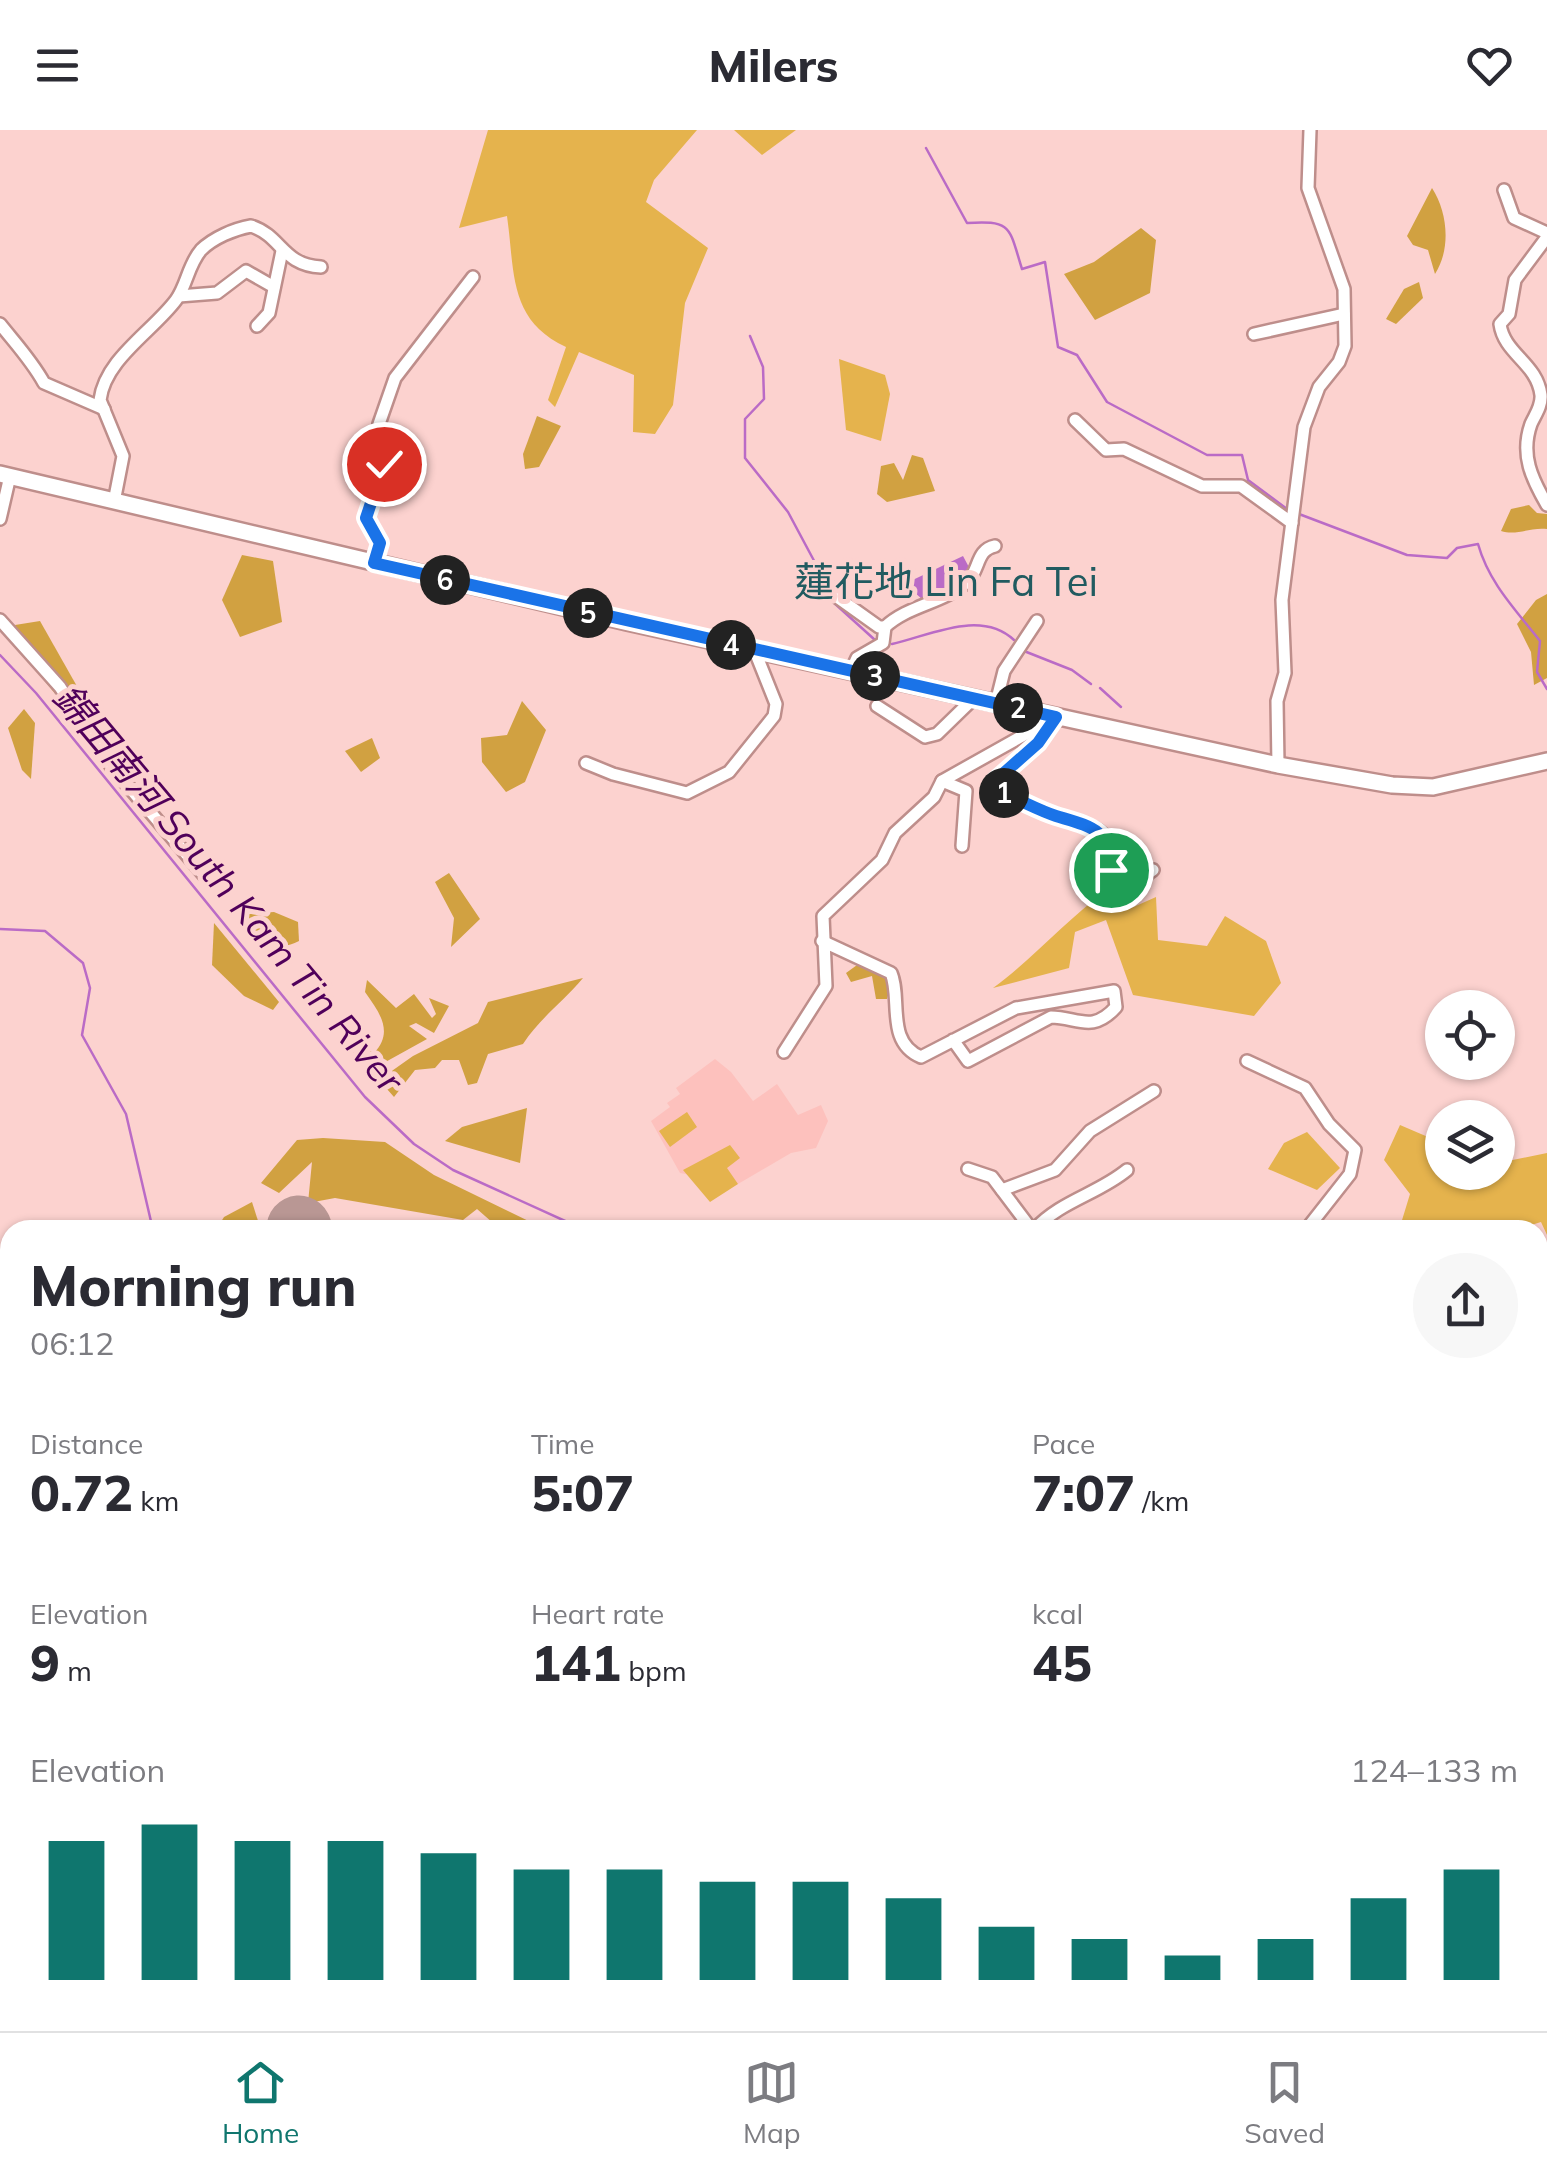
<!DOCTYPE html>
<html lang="en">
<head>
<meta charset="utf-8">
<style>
  body { margin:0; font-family:Mulish,"Noto Sans TC",sans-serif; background:#f7f7f7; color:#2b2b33; height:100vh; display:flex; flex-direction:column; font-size:38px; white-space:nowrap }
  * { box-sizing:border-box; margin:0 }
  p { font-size:32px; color:#7c7c81 }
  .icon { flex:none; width:55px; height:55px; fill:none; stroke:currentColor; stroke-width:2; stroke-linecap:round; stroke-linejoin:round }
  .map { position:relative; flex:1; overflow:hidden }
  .panel { position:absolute; left:0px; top:1090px; width:1548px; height:812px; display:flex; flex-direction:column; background:#fff; border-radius:30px 30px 0 0; box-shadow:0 2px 8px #0004 }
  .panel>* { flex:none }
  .controls { position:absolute; left:1425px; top:860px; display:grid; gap:20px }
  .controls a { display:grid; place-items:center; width:90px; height:90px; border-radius:50%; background:#fff; box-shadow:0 2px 8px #0004; font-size:50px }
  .pin { position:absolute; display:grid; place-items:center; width:85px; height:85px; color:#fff; margin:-42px; border:5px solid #fff; border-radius:50%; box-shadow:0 2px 10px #0007 }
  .km { position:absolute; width:50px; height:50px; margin:-25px; border-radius:50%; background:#222; color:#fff; font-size:28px; line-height:50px; text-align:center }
  .round { display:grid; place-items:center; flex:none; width:105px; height:105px; border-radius:52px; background:#f7f7f7 }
  .summary { display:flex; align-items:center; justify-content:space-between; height:170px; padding:0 30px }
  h1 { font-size:55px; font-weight:800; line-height:75px }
  .metrics { display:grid; grid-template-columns:repeat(3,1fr); gap:15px; height:170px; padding:10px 30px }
  .metrics div { display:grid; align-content:center }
  .metrics b { font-size:50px; font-weight:800 }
  .metrics small { font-size:28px; font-weight:400 }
  .metrics p { font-size:28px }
  .chart { height:280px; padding:20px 30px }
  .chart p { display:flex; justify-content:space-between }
  .chart svg { width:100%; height:180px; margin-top:10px; stroke:#0f766e; stroke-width:6 }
  header { display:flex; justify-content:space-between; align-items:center; height:130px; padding:0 30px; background:#fff; font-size:45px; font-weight:800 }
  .tabs { display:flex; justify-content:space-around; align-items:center; height:140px; border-top:2px solid #e1e1e2; background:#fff; font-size:28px; color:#7c7c81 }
  .tabs a { display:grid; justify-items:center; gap:5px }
  .tabs .on { color:#0f766e }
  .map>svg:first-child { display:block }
</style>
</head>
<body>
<header><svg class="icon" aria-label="menu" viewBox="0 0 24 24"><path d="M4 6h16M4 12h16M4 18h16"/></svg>Milers<svg class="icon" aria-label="heart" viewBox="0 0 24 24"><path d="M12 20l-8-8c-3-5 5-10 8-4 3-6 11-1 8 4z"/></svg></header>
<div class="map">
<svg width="1547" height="1901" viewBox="0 0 1547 1901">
  <rect width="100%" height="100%" fill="#fcd2cf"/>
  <path fill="#fdc1bd" d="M715 929 731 942 753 971 777 954 798 985 821 975 828 991 816 1018 791 1023 738 1054 680 1043 651 991 670 977 667 973 680 964 676 958Z"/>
  <g fill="#e5b34d">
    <path d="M488 0H697L654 50 646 72 708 118 685 173 673 275 655 304 633 302 634 245 579 222 555 277 548 270 566 217C508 190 515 142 507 86L459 98Z"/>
    <path d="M734 0H796L762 25Z"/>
    <path d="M839 229 885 245 890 264 881 311 846 300Z"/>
    <path d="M1107 760 1129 779 1156 767 1158 810 1207 816 1225 786 1266 811 1281 853 1254 886 1133 865 1106 790 1075 802 1069 838 993 858C1034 828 1066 790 1107 760Z"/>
    <path d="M687 982 697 997 670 1017 659 1001Z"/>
    <path d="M1400 995 1442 1013V1042H1498V1033L1547 1023V1105L1541 1092 1515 1100H1399L1410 1064 1384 1030Z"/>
    <path d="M1307 1002 1340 1038 1317 1060 1268 1039 1284 1013Z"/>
    <path d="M730 1015 740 1028 727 1038 738 1054 710 1072 683 1040Z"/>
    <path d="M1538 1642 1547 1648V1821L1538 1823Z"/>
    <path d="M1120 1893H1194L1202 1901H1128Z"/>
  </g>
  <g fill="#d1a141">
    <path d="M1432 58C1448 83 1451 119 1435 144L1428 120 1413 115 1407 106Z"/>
    <path d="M1141 98 1156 110 1150 163 1095 190 1064 144 1094 132Z"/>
    <path d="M1419 152 1423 168 1396 194 1386 189 1404 159Z"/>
    <path d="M537 286 561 296 539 337 525 339 523 324Z"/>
    <path d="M912 325 923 328 935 361 887 372 877 364 881 336 894 333 903 350Z"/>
    <path d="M1529 375 1537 383 1547 384V399C1530 397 1517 406 1501 401L1511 379Z"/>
    <path d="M242 425 273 431 282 492 240 507 222 470Z"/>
    <path d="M1547 464V548L1534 555 1531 522 1517 494 1536 470Z"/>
    <path d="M40 491 87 574 71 583 19 520 15 495Z"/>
    <path d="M522 571 546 600 525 652 506 662 482 632 481 608 507 605Z"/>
    <path d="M24 579 35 593 31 649 22 640 8 598Z"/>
    <path d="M372 608 380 628 361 642 345 621Z"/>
    <path d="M449 743 480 789 451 817 454 788 435 752Z"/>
    <path d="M274 782 298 792 299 811C274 825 255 805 243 784Z"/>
    <path d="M214 793 279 872 273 880 244 866 212 835Z"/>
    <path d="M864 830 892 852 887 869H876L872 846 851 852 846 843Z"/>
    <path d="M583 848C563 872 540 888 523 914L488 924 477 953 468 955 459 930H442L435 938 415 940 394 967 379 950 413 926 478 893 488 872Z"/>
    <path d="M367 850 396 878 414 864 432 888 436 884 429 868 449 876 434 903 416 893 409 896 427 909 371 940 351 921 344 906 374 923C394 902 380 883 365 862Z"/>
    <path d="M527 978 520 1033 445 1011 462 997Z"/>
    <path d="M323 1008 385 1012 434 1045 547 1100H501L477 1079 463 1090 335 1068 308 1073 312 1032 279 1063 261 1053 297 1010Z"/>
    <path d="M252 1072 259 1094 254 1100H216L224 1087Z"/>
    <path d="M1538 1534 1547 1539V1658L1538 1660Z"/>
    <path d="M1278 1893H1359L1365 1901H1278Z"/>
  </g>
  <path fill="#ba6bc6" d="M963 426 971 441 965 450 923 470 913 461 898 466V457Z"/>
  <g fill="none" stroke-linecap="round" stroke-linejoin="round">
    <g stroke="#ba6bc6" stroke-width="2.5">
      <path d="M926 18 967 93C1013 90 1009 98 1022 139L1045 132 1058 217 1077 225 1107 272 1207 325H1242L1248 350 1287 379"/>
      <path d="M750 206 763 237 764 269 745 289V328L788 382 827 455"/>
      <path d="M1299 384 1407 425 1447 428 1457 418 1478 414C1489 453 1515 479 1540 511L1537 542 1547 559"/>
      <path d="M833 472 875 510"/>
      <path d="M892 514C931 505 981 479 1014 510"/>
      <path d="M1024 521 1072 540 1091 554"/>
      <path d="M0 525 36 563 365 967 414 1014 453 1040 585 1100"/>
      <path d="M1100 558 1121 577"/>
      <path d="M0 799 45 801 83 833 90 858 82 905 126 984 153 1100"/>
      <path d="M1538 1506 1547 1510"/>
    </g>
    <g stroke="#b99794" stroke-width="65">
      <path d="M299 1098 300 1100"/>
      <path d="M1080 1892 1088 1901"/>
    </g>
    <g stroke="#be8e8b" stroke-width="16">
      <g id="minor">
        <path d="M1504 60 1514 88 1547 103"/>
        <path d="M1547 107 1515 150 1509 184 1500 194C1504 224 1537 233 1541 265 1542 276 1535 285 1531 294 1520 325 1532 349 1547 375"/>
        <path d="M179 166 217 163 246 141 274 157"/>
        <path d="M0 194C16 214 32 231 44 253L104 279"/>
        <path d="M257 196 269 183 282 121"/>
        <path d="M1254 204 1344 184"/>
        <path d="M1075 290 1106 320 1124 319 1202 356H1241L1292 393"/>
        <path d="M114 372 123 326 100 270C105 229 153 201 176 170 187 155 188 135 201 120 213 108 234 99 251 96 282 106 282 135 321 137"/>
        <path d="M0 389 10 346"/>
        <path d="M375 433 381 413 366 388 383 343 379 294 395 248 473 147"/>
        <path d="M832 458 837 467 879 497H885"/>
        <path d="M0 490 60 557 111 636 204 745"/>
        <path d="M851 541 857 528 883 513 885 497C908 475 945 473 968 451 980 439 976 420 995 416"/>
        <path d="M996 573 1004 541 1037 491"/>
        <path d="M877 576 925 607 937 604 974 568"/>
        <path d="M1049 595 1038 613 996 650 997 661C1017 668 1035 679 1055 686 1100 701 1114 693 1111 751L1118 757H1129L1153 740"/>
        <path d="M586 633 613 644 687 663 729 642 774 586 776 574 754 519"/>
        <path d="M1278 635 1277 571 1285 543 1282 470 1304 297 1319 257 1339 232 1345 216 1344 159 1308 58 1310 0"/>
        <path d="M942 651 966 661 962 716"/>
        <path d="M822 811 891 843C902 868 885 912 921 927L1016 878 1114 861 1116 877C1092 904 1077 887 1051 887L968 931 953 910"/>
        <path d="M784 922 826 856 823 786 882 730 895 703 934 667 942 651 1056 587"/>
        <path d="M1247 931 1305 958 1329 994 1355 1020 1350 1044 1306 1100"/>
        <path d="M968 1039 992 1047 1032 1100"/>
        <path d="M1002 1060 1055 1040 1090 1001 1154 961"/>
        <path d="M1211 1099V1100"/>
        <path d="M1034 1100C1060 1071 1098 1064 1127 1040"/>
        <path d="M1538 1493 1547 1497"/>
        <path d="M1538 1526 1547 1530"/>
        <path d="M0 1837 10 1848"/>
        <path d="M32 1892 35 1901"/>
        <path d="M132 1892 133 1901"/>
      </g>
    </g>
    <g stroke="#be8e8b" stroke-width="20">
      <path id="secondary" d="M0 344 627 492 1278 635 1392 655 1433 657 1547 631"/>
    </g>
    <use href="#minor" stroke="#fff" stroke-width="11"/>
    <use href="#secondary" stroke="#fff" stroke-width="15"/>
    <g stroke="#765c5a" stroke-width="2.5" stroke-dasharray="20 10" stroke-linecap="butt">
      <path d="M173 1892 175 1901"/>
      <path d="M191 1892 192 1901"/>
    </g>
  </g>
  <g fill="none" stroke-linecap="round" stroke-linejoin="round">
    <g stroke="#fff" stroke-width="20">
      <path id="route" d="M384 334 366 388 380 413 374 433 1056 587 1038 613 996 650 997 661C1017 668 1037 680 1056 686 1089 696 1112 699 1111 740"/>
    </g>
    <use href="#route" stroke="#1a73e8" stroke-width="12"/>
  </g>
  <g text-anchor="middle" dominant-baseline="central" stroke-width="10" stroke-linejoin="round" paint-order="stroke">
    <g font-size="38" font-style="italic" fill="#50005a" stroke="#fcd2cf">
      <text transform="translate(229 758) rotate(50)">錦田南河 South Kam Tin River</text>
    </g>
    <g font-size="40" fill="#215b60" stroke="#fcd2cf">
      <text x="946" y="451">蓮花地 Lin Fa Tei</text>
    </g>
  </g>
</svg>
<div class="controls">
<a><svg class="icon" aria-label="locate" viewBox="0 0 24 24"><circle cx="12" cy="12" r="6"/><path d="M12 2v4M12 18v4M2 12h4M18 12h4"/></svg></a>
<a><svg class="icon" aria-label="layers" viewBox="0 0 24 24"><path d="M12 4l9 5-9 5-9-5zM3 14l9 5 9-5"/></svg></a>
</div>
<div class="pin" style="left:1111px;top:740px;background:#1e9e55"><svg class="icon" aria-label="arrive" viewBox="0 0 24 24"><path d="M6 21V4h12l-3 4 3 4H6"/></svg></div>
<div class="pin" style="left:384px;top:334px;background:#d93025"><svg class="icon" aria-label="check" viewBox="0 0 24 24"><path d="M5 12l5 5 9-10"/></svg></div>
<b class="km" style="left:1004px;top:663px">1</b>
<b class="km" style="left:1018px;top:578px">2</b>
<b class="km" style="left:875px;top:546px">3</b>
<b class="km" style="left:731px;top:515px">4</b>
<b class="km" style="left:588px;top:483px">5</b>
<b class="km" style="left:445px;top:450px">6</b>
<section class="panel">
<div class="summary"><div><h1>Morning run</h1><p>06:12</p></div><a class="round"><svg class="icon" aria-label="share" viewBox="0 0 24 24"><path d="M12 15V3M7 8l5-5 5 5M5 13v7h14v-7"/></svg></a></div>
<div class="metrics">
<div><p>Distance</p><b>0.72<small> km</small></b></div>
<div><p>Time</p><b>5:07</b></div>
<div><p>Pace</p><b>7:07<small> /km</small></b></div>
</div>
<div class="metrics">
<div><p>Elevation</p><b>9<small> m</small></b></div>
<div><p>Heart rate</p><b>141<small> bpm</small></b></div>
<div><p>kcal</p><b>45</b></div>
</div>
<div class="chart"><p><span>Elevation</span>124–133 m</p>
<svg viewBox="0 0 160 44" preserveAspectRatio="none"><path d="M5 44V10M15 44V6M25 44V10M35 44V10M45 44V13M55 44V17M65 44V17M75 44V20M85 44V20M95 44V24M105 44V31M115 44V34M125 44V38M135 44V34M145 44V24M155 44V17"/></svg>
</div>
</section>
</div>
<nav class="tabs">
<a class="on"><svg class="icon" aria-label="home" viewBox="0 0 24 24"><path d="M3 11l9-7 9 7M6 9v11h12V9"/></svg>Home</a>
<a><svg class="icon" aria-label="map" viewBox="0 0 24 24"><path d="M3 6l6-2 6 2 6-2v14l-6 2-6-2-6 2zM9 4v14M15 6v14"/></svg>Map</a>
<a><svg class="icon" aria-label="saved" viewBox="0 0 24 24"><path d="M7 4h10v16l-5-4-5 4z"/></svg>Saved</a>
</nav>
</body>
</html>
